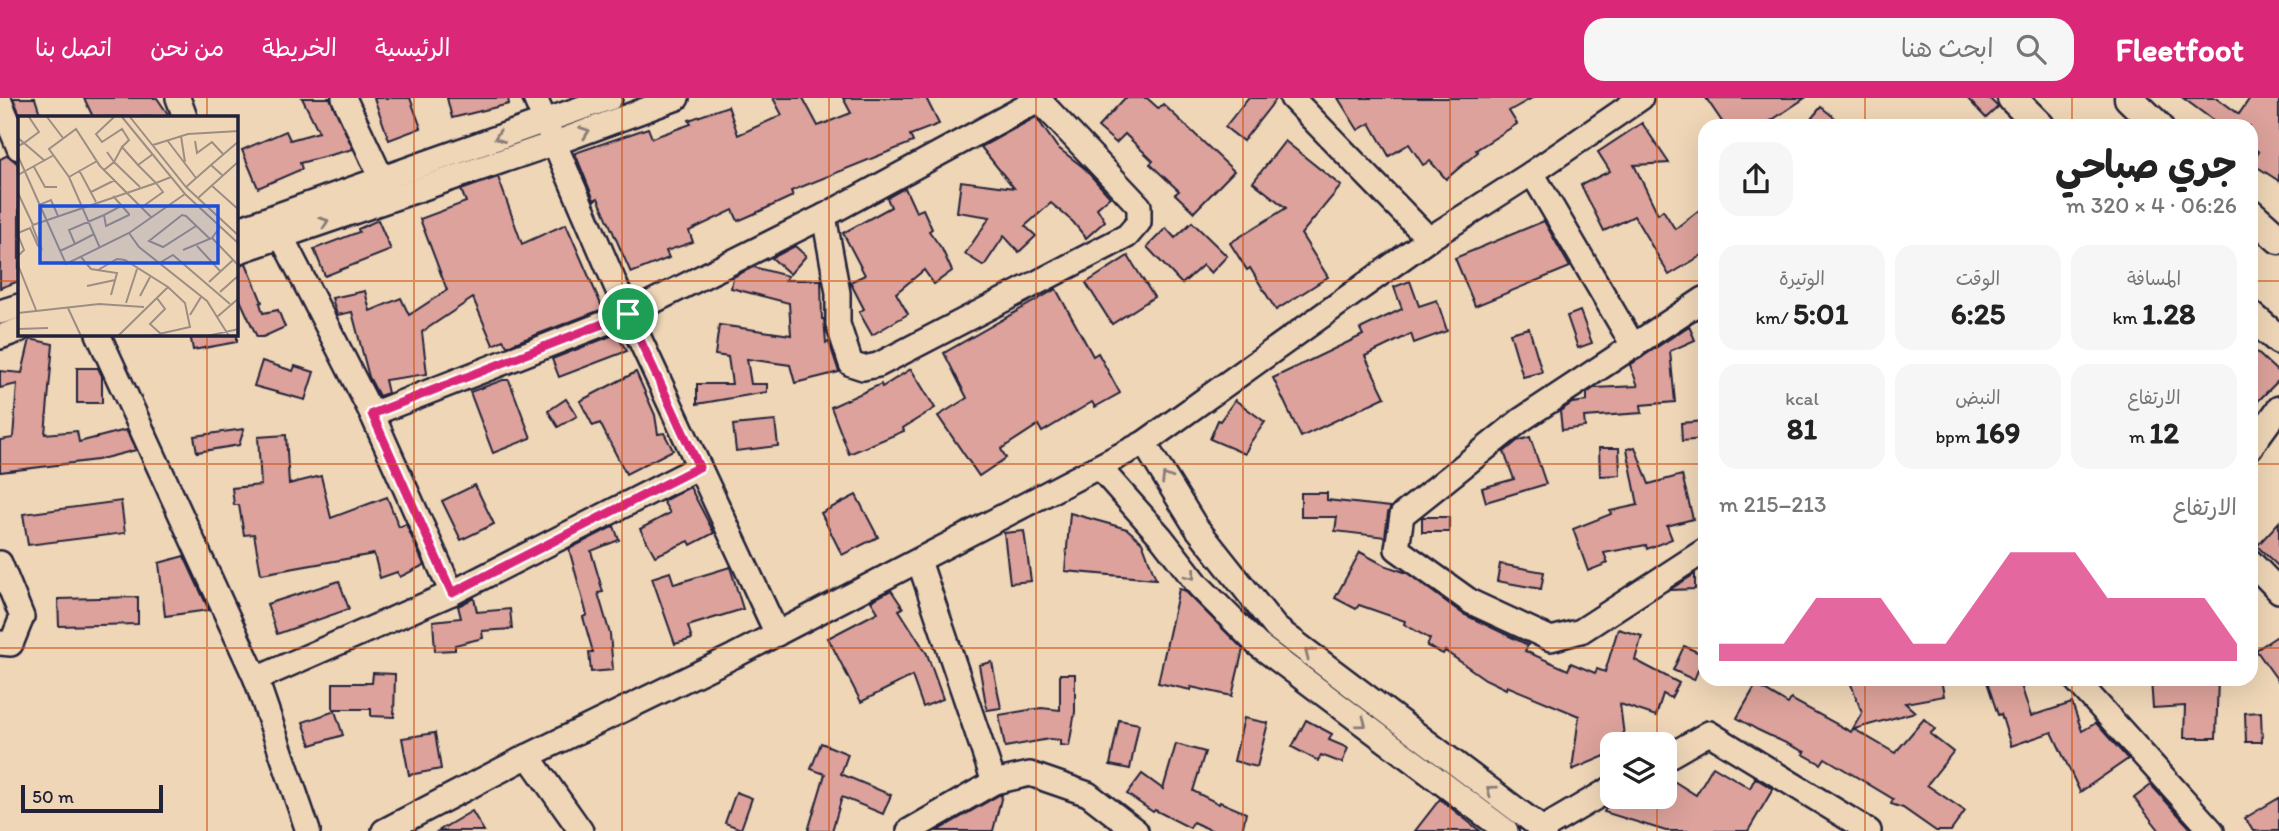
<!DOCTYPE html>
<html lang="ar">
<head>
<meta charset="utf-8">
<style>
  body { margin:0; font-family:Itim,"Playpen Sans Arabic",sans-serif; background:#f6f6f6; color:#222; direction:rtl; height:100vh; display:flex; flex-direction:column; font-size:26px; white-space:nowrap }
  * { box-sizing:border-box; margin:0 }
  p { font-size:23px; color:#767676 }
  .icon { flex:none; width:38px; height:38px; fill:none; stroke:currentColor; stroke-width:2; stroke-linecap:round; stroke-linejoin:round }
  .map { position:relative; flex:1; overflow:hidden; direction:ltr }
  .details { position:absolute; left:1698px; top:21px; width:560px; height:567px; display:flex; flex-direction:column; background:#fff; border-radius:21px; box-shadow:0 7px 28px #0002; direction:rtl }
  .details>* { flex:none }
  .fabs { position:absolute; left:1600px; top:634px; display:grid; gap:14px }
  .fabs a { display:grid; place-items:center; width:77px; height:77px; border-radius:14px; background:#fff; box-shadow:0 7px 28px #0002; font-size:35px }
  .scale { position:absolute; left:21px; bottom:18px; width:142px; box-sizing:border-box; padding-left:7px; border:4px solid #22223b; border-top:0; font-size:19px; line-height:24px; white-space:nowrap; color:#22223b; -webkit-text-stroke:5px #efd6b7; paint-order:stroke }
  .pin { position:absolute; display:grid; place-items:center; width:60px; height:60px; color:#fff; margin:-30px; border:4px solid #fff; border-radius:50%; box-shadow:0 2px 7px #0007 }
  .round { display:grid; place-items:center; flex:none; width:74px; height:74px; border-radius:21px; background:#f6f6f6 }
  .head { display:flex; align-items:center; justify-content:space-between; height:119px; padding:0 21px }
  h1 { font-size:38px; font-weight:700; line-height:52px }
  .metrics { display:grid; grid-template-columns:repeat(3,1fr); gap:10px; height:119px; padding:7px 21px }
  .metrics div { display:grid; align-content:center; border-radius:18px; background:#f6f6f6; text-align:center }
  .metrics b { font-size:30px; font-weight:700 }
  .metrics small { font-size:19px; font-weight:400 }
  .metrics p { font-size:19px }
  .chart { height:196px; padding:14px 21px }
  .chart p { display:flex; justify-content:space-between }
  .chart svg { width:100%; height:126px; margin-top:7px; fill:#db2777; opacity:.7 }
  header { display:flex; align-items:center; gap:42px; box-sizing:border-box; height:98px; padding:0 35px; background:#db2777; color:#fff }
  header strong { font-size:33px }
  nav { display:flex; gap:38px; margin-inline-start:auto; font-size:24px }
  .search { width:490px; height:63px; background:#f6f6f6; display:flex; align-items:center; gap:18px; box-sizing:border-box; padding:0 24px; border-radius:21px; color:#767676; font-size:26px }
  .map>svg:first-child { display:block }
</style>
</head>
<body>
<header>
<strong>Fleetfoot</strong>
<div class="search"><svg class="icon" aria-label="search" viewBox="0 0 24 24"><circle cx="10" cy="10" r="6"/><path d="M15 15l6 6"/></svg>ابحث هنا</div>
<nav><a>الرئيسية</a><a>الخريطة</a><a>من نحن</a><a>اتصل بنا</a></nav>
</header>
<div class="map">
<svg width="2279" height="733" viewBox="0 0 2279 733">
  <rect width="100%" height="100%" fill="#efd6b7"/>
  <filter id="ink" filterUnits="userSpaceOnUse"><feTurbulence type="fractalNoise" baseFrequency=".0143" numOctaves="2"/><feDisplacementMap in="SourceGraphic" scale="14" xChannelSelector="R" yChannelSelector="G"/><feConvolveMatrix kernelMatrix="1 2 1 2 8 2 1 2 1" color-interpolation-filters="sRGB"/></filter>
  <g filter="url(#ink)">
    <g fill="#dca29b" stroke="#22223b" stroke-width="2">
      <path d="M13 0H35L41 19H21Z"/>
      <path d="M84 0H157L170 19H93Z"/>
      <path d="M302 0H330L353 51 300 65 302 71 258 90 242 52 286 33 290 42 319 34Z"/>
      <path d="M374 0H410L421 30 389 42Z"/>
      <path d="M447 0H508L509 6 452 20Z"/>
      <path d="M773 0H803L818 28 851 15 843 0H926L939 26 910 37 913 44 791 93 793 98 756 115 738 123 733 112 689 133 693 144 666 153 669 160 631 175 598 100 594 102 575 55 648 30 652 40 691 26 689 22 728 8 738 37 782 17Z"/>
      <path d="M1125 0H1147L1158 10 1163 6 1234 73 1194 114 1175 96 1179 93 1150 66 1153 63 1125 36 1116 45 1098 29Z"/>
      <path d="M1248 0H1277L1243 43 1225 29Z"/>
      <path d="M1338 0H1532L1509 13 1517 26 1476 52 1478 54 1446 81 1430 63 1423 67 1409 46 1389 58 1370 25 1358 32Z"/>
      <path d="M1706 0H1805L1763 28H1725Z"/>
      <path d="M1967 0H1989L1998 9 1986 20Z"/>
      <path d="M2183 0H2217L2239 16 2250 0H2279V83L2251 65 2259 54 2250 48V28H2221Z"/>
      <path d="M1821 9 1845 28H1805Z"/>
      <path d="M1036 19 1057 49 1083 69 1110 99 1097 110 1105 123 1086 140 1073 124 1051 105 1025 128 1036 138 1019 154 1004 138 984 168 965 156 990 119 957 114 961 83 1014 90 981 49Z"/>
      <path d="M1642 25 1669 65 1634 67 1658 116 1663 112 1675 131 1698 113 1704 121V156L1669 177 1634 118 1604 133 1581 87 1610 73 1598 54Z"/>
      <path d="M1285 43 1341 88 1301 136 1328 179 1276 212 1250 170 1247 172 1230 145 1286 110 1253 84Z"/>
      <path d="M8 57 19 67V183L0 190V61Z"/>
      <path d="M498 79 522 146 566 126 603 211 507 248 503 242 493 247 473 200 422 234 427 276 385 282 388 295 379 298 369 279 352 214 337 217 332 200 365 193 370 213 401 200 409 217 447 192 420 121 466 104 461 92Z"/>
      <path d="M905 90 916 114 923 111 932 131 929 133 942 151 952 173 934 186 924 172 896 195 908 216 872 237 859 214 864 211 850 184 865 177 843 135 891 109 887 100Z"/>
      <path d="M378 122 391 152 325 178 314 151 359 134 358 131Z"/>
      <path d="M1544 123 1570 169 1475 208 1455 160Z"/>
      <path d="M1192 124 1227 158 1211 175 1203 167 1182 186 1147 149 1166 130 1175 140Z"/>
      <path d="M795 148 806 158 790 176 772 160Z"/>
      <path d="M1128 158 1154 199 1112 226 1086 185Z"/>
      <path d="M246 165 262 204 260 205 263 215 278 212 285 229 263 239H257L236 193V168Z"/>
      <path d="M753 169 788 178 785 182H821L822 221H824L826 245 829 244 839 274 795 285 790 267 747 261 751 286H767V294L697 306V286H732L728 259 715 257 719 227 791 237 789 205 731 190 733 179Z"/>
      <path d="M1410 183 1419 208 1437 202 1447 233 1414 245 1411 236 1365 258 1385 299 1301 339 1273 280 1363 237 1360 231 1402 211 1394 189Z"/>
      <path d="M1056 191 1093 258 1098 255 1120 295 1095 309 1092 304 1042 334 1038 327 1001 351 1006 360 979 378 938 318 967 300 944 255Z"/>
      <path d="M1580 213 1592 245 1578 250 1567 218Z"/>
      <path d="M1689 228 1695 242 1670 253 1675 304 1641 307 1642 315 1584 319 1585 329 1562 332 1560 313 1572 305 1587 303V295L1594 290 1638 288 1630 267Z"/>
      <path d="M1529 230 1542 274 1523 279 1510 235Z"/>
      <path d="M190 236H237V244L193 252Z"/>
      <path d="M616 236 627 253 559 279 552 261Z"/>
      <path d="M30 241 53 246 45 336 77 333 79 344 126 332 136 352 97 362 0 374V342L13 340 17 286 0 290V273L22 275Z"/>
      <path d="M2250 248 2279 275V282L2250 311Z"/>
      <path d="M262 263 293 273 295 268 314 274 305 302 254 288Z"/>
      <path d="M77 270H98L102 278V305H77Z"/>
      <path d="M911 271 935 310 903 330 904 333 849 356 831 309 881 286 882 289Z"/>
      <path d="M636 274 655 317 658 336 664 335 673 352 626 376 600 325 593 328 580 303Z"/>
      <path d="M503 282H509L531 340 493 355 470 294Z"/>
      <path d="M566 301 577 318 558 329 548 313Z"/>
      <path d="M1235 302 1265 324 1250 345 1245 356 1210 341 1218 322 1220 323Z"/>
      <path d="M775 323 778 348 736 353 733 327Z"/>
      <path d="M1704 323V341L1682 343 1681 325Z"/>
      <path d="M244 331 239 347 197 354 194 338Z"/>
      <path d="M286 337 289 386 321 378 331 420 387 399 399 429 406 426 424 467 400 479 397 474 380 480 374 456 261 476 254 436 244 437 239 407H234L232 390 261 387 258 339Z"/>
      <path d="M1530 339 1546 386 1486 404 1482 390 1514 381 1504 354 1517 343Z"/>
      <path d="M1635 349 1649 386 1682 377 1693 421 1667 428 1672 441 1647 451 1646 447 1604 455 1608 465 1588 473 1573 431 1611 416 1610 413 1638 407 1627 351Z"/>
      <path d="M1599 350H1619L1620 377 1600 378Z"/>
      <path d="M475 387 494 426 461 442 442 403Z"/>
      <path d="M690 389 714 435 691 447 689 443 655 458 640 431 670 415 663 403Z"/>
      <path d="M1301 395H1327V402L1391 409 1388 415 1385 439 1335 433 1337 419H1301Z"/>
      <path d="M856 397 878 439 842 457 821 415Z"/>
      <path d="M121 403 125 435 28 447 23 416Z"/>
      <path d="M1070 415 1127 431 1142 444 1156 481 1065 473Z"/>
      <rect x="1422" y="419" width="27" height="15"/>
      <path d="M2279 424V469L2257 448Z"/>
      <path d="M614 428 619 442 591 453 603 494 598 495 610 536 613 572 591 574 589 554H593L583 519 587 517 569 451Z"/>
      <path d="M1024 433 1031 483 1010 485 1004 435Z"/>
      <path d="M1360 454 1384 467 1407 475 1463 516 1528 547 1525 553 1568 572 1571 565 1595 575 1597 571 1605 574 1618 531 1642 538 1635 562 1679 585 1671 600 1663 596 1656 618 1620 606 1625 646H1612V655L1572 672 1579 618 1507 588 1506 591 1485 581 1445 553 1443 556 1427 548 1430 541 1404 526 1405 523 1359 507 1356 511 1335 500Z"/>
      <path d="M184 458 209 512 165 518 159 465Z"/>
      <path d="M1500 466 1544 474 1541 491 1497 483Z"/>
      <path d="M730 469 743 511 688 528 692 541 675 546 652 480 670 474 674 486Z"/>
      <path d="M1695 476V491L1669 492Z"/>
      <path d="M339 483 349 511 277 536 267 506Z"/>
      <path d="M1179 491 1184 492 1243 551 1232 598 1191 589V592L1158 585Z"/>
      <path d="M891 492 903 510 899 512 927 556 943 601 923 609 912 578 861 604 828 540 878 514 871 503Z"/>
      <path d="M138 499V526L59 528 58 501Z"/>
      <path d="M474 500 477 514 510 511 512 531 482 533 483 540 455 547V552L435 553 433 523 461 520 458 508Z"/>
      <path d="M2279 537V584L2256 552Z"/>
      <path d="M1684 548 1704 557 1694 582 1673 572Z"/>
      <path d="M992 564 1001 610 987 612 979 567Z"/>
      <path d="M373 575 395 576 394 619 371 618V611H333V585H372Z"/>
      <path d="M1060 576H1075V614L1069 648 1060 647V642L1049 641 1005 649 999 617 1041 610 1060 612Z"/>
      <path d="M1849 581H1941L1944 598 1905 605 1915 614 1854 631 1895 655 1924 621 1935 631 1930 636 1953 654 1927 687 1965 713 1951 733H1936L1903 710 1891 706 1893 701 1825 660 1821 666 1803 656 1805 654 1758 632 1737 620 1756 587 1788 606 1791 601 1851 634 1862 615Z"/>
      <path d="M1986 581H2019L2031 618 2072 605 2082 633 2096 625 2128 661 2080 694 2052 634 2011 648 2001 616 1998 617Z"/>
      <path d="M2170 581H2218L2216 640H2184L2185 608 2153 610 2151 582Z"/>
      <path d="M335 613 343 637 311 647 303 624Z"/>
      <path d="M2261 614 2262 644H2246L2245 615Z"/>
      <path d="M1244 620 1268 625 1257 669 1234 663Z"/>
      <path d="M1119 622 1139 626 1130 671 1110 667Z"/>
      <path d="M1306 622 1332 636 1329 642 1348 650 1342 665 1321 657 1318 663 1292 649Z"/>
      <path d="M435 635 441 671 409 677 402 640Z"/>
      <path d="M821 645 848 656 841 676 891 697 883 716 842 699 832 733H808L825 676 811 671Z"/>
      <path d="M1176 646 1205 654 1193 693 1219 706 1220 704 1246 715 1242 733H1213L1193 724 1190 730 1155 712 1153 714 1127 696 1142 676 1163 691Z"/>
      <path d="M1713 668 1750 690 1755 680 1773 691 1748 733H1666L1604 714 1606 710 1623 698H1640L1664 706V677L1696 697Z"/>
      <path d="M2151 687 2193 733H2160L2134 700Z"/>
      <path d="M736 694 752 700 741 731 725 725Z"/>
      <path d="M999 697H1002L993 733H937Z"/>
      <path d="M2279 700V733H2253L2245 720Z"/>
      <path d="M1440 701 1480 733H1415Z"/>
      <path d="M472 713 484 733H438Z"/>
    </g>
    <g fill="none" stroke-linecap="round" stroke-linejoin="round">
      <g stroke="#22223b" stroke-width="28">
        <g id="minor">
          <path d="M178 0 185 19"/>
          <path d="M344 0 382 81"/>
          <path d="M535 0 628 216 777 536"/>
          <path d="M1037 0 1139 108V124L1127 138 878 267 863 270 851 266 838 226V195L824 118 1038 2"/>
          <path d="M1292 0 1429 141"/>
          <path d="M0 4 19 50"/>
          <path d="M1532 75 1634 249"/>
          <path d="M275 126 372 316"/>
          <path d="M236 132 610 0"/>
          <path d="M236 154 555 45 677 0"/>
          <path d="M1704 201 1521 322 1402 417 1397 451 1471 504 1551 541 1581 533 1704 453"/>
          <path d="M0 214 19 208"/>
          <path d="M98 236 256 581 308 733"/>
          <path d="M0 239 19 232"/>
          <path d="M1144 345 1196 429 1276 530 1545 733"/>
          <path d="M2250 350 2279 310"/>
          <path d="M1099 369 1161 439 1199 488 1257 546 1506 733"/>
          <path d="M919 463 994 684"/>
          <path d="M2250 463 2279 493"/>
          <path d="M0 465 22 519 11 546 0 545"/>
          <path d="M452 495 699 369"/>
          <path d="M256 581 452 495 372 316 628 216 824 118"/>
          <path d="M2075 581 2212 733"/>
          <path d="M528 658 581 733"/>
          <path d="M1664 661 1709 635 1869 733"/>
          <path d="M384 733 528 658 734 558 1144 345 1429 141 1532 75 1641 0"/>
          <path d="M909 733 994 684 1030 676 1088 696 1136 733"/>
          <path d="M1539 733 1612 690"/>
        </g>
      </g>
      <g stroke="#22223b" stroke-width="33">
        <g id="major">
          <path d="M2012 0 2040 28"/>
          <path d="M2129 0 2158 28"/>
          <path d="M2250 115 2279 141"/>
          <path d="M2250 217 2279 242"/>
        </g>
      </g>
      <use href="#minor" stroke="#efd6b7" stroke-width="23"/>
      <use href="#major" stroke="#efd6b7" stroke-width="28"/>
    </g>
    <defs><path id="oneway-chevron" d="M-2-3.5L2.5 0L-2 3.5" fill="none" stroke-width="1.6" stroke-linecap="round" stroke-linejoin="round" transform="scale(1.75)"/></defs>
    <g stroke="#887c79">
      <use href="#oneway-chevron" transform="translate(585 34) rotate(-20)"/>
      <use href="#oneway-chevron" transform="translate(499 39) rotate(160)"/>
      <use href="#oneway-chevron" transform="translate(324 124) rotate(-19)"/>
      <use href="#oneway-chevron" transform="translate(1166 380) rotate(-122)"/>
      <use href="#oneway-chevron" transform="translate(1191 477) rotate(52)"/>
      <use href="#oneway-chevron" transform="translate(1309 555) rotate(-143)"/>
      <use href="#oneway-chevron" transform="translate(1362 625) rotate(37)"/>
      <use href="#oneway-chevron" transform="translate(1491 692) rotate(-143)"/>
    </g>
  </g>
  <g fill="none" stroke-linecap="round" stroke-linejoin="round" filter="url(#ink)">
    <g stroke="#fff" stroke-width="14">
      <path id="route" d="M628 216 699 369 452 495 372 316Z"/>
    </g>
    <use href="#route" stroke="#db2777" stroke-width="9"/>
  </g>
  <path fill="none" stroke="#ca5113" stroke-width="2" stroke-opacity="0.55" d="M207 0V19M414 0V733M622 0V733M829 0V733M1036 0V733M1243 0V733M1450 0V733M1657 0V646M1865 0V28M2072 0V28M0 183H19M236 183H1704M2250 183H2279M207 236V733M0 366H1704M2250 366H2279M0 550H1704M2250 550H2279M1865 581V733M2072 581V733M1657 698V733"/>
  <g transform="translate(18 18)">
    <rect width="220" height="220" fill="#efd6b7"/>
    <path fill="none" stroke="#9d8e85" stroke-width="2" d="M29 1 45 22M96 1 78 18 84 26 104 13 111 24 104 31M104 1 167 78 221 128M112 1 168 71 221 120M163 20 167 46M0 22 6 27 21 16 11 1M149 24 178 62M177 25 179 37 194 26 205 38M135 29 170 18 221 15M0 30 6 27 27 45M0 40 48 148 111 117 167 78M120 49 104 31 96 46 122 71M16 51 27 71H39M61 54 78 86M86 54 96 46 89 36M0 59 36 39M204 59 193 49 221 25M51 61 79 45M193 69 221 94M168 71 193 49M73 76 97 64M0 77 15 109 138 67 120 49 135 38M95 80 111 98V99L88 110 86 99 103 90M180 82 221 45M21 89 33 84 40 100M124 91 145 76 138 67 153 61M14 109 23 132 20 130M178 110 145 131 131 125 164 99 168 100 192 123M0 117 12 112 20 130M111 117 121 131 189 185 211 220M0 119 6 134 0 140M194 122 221 150M57 128 76 118M179 130 203 156M82 132 51 61 31 33 58 13 82 50 133 101M165 134 194 122 202 111M42 135 57 128 51 114 86 99M63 141 73 153 99 157 93 179M143 146 155 139 212 188M0 149 18 194M80 154 99 143 107 144 150 171 167 187 172 211 132 220M191 166 215 144M69 170 97 164M202 176 221 159M122 180 132 161M139 182 147 193 132 208 145 220M108 187 119 153M50 192 63 220M0 197 81 188 126 191M172 199 183 181M199 201 221 182M0 213 30 212M100 220 150 171M189 220 221 213"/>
    <path fill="#1d4ed8" fill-opacity="0.15" stroke="#1d4ed8" stroke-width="3.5" d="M22 90H200V147H22Z"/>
    <rect width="220" height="220" fill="none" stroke="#22223b" stroke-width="3.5"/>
  </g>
</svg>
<div class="fabs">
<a><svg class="icon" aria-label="layers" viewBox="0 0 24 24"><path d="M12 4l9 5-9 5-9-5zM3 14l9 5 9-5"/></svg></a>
</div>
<div class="scale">50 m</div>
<div class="pin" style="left:628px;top:216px;background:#1e9e55"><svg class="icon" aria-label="arrive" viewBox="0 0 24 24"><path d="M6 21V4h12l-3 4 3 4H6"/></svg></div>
<section class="details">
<div class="head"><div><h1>جري صباحي</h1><p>06:26 · 4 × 320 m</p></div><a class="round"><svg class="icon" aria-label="share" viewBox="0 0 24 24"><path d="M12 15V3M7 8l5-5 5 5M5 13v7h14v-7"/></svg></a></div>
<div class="metrics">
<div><p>المسافة</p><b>1.28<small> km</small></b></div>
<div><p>الوقت</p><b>6:25</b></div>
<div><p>الوتيرة</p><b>5:01<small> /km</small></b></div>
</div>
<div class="metrics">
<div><p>الارتفاع</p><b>12<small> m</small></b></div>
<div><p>النبض</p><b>169<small> bpm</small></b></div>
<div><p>kcal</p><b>81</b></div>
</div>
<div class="chart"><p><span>الارتفاع</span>213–215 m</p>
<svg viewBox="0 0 160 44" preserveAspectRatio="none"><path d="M0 44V38L10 38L20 38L30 22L40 22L50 22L60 38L70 38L80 22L90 6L100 6L110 6L120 22L130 22L140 22L150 22L160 38V44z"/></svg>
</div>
</section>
</div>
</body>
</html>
